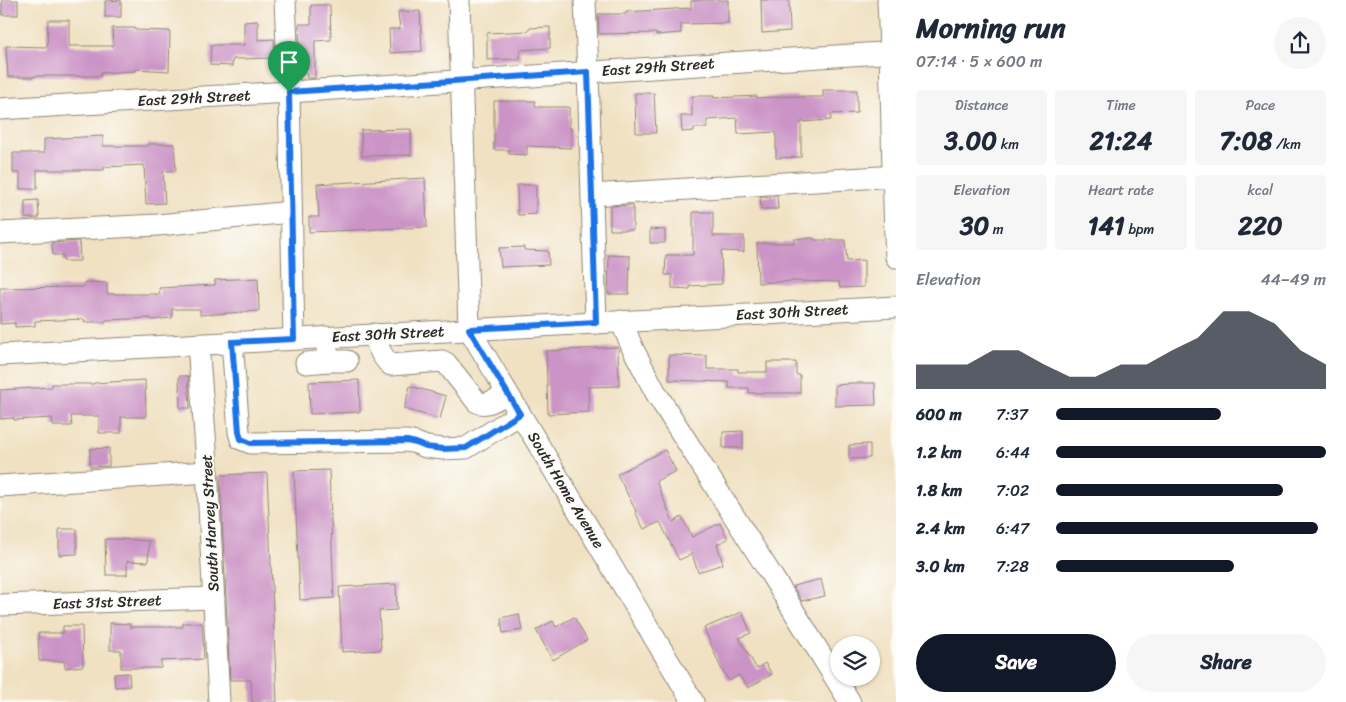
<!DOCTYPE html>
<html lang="en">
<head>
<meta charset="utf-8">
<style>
  body { margin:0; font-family:Sriracha,sans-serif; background:#f6f6f7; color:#1f2937; height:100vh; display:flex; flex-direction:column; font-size:19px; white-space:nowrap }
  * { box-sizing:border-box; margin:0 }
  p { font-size:16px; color:#747a83 }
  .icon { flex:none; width:28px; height:28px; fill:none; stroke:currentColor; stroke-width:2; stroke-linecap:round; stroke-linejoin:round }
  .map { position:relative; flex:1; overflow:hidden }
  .details { display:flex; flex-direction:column; background:#fff; width:450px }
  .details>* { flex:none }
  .buttons { position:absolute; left:830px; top:636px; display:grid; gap:10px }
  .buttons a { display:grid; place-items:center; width:50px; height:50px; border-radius:50%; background:#fff; box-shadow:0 1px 4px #0004; font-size:25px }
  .pin { position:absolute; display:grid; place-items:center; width:42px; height:42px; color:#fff; margin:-51px -21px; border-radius:50% 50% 50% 0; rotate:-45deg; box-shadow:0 0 5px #0007 }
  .pin .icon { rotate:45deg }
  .round { display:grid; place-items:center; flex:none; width:52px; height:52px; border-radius:26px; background:#f6f6f7 }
  .summary { display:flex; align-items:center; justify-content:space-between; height:85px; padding:0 20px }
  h1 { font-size:28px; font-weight:700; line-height:38px }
  .figures { display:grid; grid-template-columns:repeat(3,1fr); gap:8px; height:85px; padding:5px 20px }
  .figures div { display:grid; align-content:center; border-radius:5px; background:#f6f6f7; text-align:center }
  .figures b { font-size:25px; font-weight:700 }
  .figures small { font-size:14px; font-weight:400 }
  .figures p { font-size:14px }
  .chart { height:140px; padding:10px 20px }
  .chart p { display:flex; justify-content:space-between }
  .chart svg { width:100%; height:90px; margin-top:5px; fill:#111827; opacity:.7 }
  .cta { display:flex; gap:10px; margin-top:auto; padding:10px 20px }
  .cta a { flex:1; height:58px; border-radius:30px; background:#111827; color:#fff; font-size:20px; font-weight:700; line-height:58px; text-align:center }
  .cta a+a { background:#f6f6f7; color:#1f2937 }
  ul { padding:0 20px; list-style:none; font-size:16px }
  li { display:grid; grid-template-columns:80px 60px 1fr; align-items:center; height:38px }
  li i { height:12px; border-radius:6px; background:#111827 }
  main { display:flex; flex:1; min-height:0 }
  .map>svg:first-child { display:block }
</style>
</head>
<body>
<main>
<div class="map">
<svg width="896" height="702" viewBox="0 0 896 702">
  <rect width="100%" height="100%" fill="#fdfcf7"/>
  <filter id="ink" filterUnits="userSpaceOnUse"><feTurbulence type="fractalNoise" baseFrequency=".02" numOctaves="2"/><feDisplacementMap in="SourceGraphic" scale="10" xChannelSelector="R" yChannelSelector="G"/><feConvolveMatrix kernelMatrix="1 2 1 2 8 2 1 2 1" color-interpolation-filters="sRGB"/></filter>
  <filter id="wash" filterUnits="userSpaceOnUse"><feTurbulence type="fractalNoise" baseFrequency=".0096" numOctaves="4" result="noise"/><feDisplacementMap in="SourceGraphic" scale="20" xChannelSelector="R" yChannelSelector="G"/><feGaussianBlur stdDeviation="1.12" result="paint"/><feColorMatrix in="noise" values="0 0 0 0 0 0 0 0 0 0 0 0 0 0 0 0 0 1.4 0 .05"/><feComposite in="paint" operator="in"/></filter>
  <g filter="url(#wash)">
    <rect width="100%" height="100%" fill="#f0e1c2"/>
    <g id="blocks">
      <g fill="#cb93c6">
        <rect x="2" y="0" width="16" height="15"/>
        <path d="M121 0V17H105V1Z"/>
        <path d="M699 0H728V23L681 24V33L656 35V33L599 34 598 14H626V12L691 8V1Z"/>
        <path d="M761 0H789L790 31 762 33Z"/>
        <path d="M311 5H330L331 40 315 41V78H307L303 58H300L299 24H311Z"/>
        <path d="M420 11 422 51 390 53 389 29H400L398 12Z"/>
        <path d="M48 20H69V46H113L112 28H135V30L170 31 169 71 135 69V71L101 73V76H34V77H8L6 46 47 47Z"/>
        <path d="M258 21V40L274 39 275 58 233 59 232 66 210 65 211 45H244V22Z"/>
        <path d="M550 27V48L520 50V59L487 60V33L529 31V28Z"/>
        <path d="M823 90H857V113L831 114V120L801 122V157L776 158V132L738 134 737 118 707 120V128H694V131L682 132 681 116H692V96H714V98L757 96V98L797 96V97H823Z"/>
        <path d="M635 93H654L656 133H636Z"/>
        <path d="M494 101H535V107H569V128H571V148L527 146V155L509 154V150H494Z"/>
        <path d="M411 129V155L362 156 361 130Z"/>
        <path d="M103 136V146H148V144H174L176 171H163L165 203 146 204 144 165 104 167V170H37V189H20V173H13V153H44V139Z"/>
        <path d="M425 178 427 227 309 232V217H319L317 184Z"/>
        <path d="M517 185H536V214L518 215Z"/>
        <path d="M777 196 778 209H761L760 197Z"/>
        <path d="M38 200 39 218H25V201Z"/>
        <path d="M633 205V230H610V206Z"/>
        <path d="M693 212H713V236H744V252L721 251 722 284 690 286V289L672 288V275H665L666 255H693Z"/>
        <path d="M650 229 665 230V243H650Z"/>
        <path d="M814 238V240H845L847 261 864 260V287L840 288 839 282 796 281 758 283 757 243H794V239Z"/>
        <path d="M79 241 80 261H63V255H53L52 243Z"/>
        <path d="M524 247V250L548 251 549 265 501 267 499 248Z"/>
        <path d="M609 255 630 256 629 294H608Z"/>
        <path d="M258 278 259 311 200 315V309H172V318L151 320V318L106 320V322H84V319L35 321V326L15 327V323L0 324V288L84 287V282L107 283V294H160L159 288 215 285V280Z"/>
        <path d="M618 347 619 386 588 387 589 412 548 414 546 351Z"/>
        <path d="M669 355 707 356V369H738V372H767V362H796V375H800V393H749V388H729V382L669 380Z"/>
        <path d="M179 376H188L190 408H180Z"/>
        <path d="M145 380 146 417H121V433H99V416H71L72 426H53L52 418 14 420V418L0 419V390L52 387V384H94V383Z"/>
        <path d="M359 380 360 412 310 414 309 382Z"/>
        <path d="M848 383H875L876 405 835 406V385L848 384Z"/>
        <path d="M410 386 446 396 440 419 404 409Z"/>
        <path d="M743 431V448H723V432Z"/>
        <path d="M870 444V458L849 459V445Z"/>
        <path d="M109 448V466L90 467V449Z"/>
        <path d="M665 450 676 471 656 481 673 522 682 517 692 537 720 523 728 539 717 544 723 564 698 572 692 554 679 560 660 522 644 529 635 512 636 511 617 474Z"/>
        <path d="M329 470 334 598 300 600 294 471Z"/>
        <path d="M267 473 277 702H252L251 680H230L220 475Z"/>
        <path d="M59 529H77V554L59 555Z"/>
        <path d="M105 539H120L149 541 148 562 127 561V575H106Z"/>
        <path d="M821 579 825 596 802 601 793 586Z"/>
        <path d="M396 584 397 610 379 611 381 650 342 652 339 587Z"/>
        <path d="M742 612 751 633 739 638 757 669 765 663 772 674 748 688 739 675 729 681 720 666 704 628Z"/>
        <path d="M519 614 522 630 503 633 501 618Z"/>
        <path d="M574 617 587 640 553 660 536 630 553 621 556 627Z"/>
        <path d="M110 623 130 624V627H183V623H202L204 659 161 661V668H121V650H110Z"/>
        <path d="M63 626H82L83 666 65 668 64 661H39L38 633H63Z"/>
        <path d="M129 673 130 686 115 687 114 674Z"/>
      </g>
    </g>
  </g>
  <g filter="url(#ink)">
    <use href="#blocks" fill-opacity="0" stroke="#8e8676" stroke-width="1"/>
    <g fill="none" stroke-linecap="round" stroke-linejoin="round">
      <g stroke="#8e8676" stroke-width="23">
        <g id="minor">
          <path d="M285 0 289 92 294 339"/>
          <path d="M459 0 469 329 693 702"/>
          <path d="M585 0 588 72 596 323"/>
          <path d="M888 0C892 86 892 171 896 257"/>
          <path d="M0 109 289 92 896 52"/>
          <path d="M592 195 896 176"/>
          <path d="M0 233 158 225 291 212"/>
          <path d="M621 321 633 349 656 393 782 592 850 702"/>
          <path d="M375 334C376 345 383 359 391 365L442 361 446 363 477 402C487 407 498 398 507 393"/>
          <path d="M232 342 239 432 241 439 251 443 407 441 416 443 426 447 443 449 466 448 520 414"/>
          <path d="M198 344 206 448 219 702"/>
          <path d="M0 355 896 307"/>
          <path d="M328 361H347"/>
          <path d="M306 363 328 361 326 337"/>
          <path d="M0 486 207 472"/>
          <path d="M0 605 214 598"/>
        </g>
      </g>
      <use href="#minor" stroke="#fff" stroke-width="21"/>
    </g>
  </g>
  <g fill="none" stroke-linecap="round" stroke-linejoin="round" filter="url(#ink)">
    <g stroke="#fff" stroke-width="10">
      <path id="route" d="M588 72 596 322 469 329 520 414 466 448 443 449 426 447 416 443 407 441 251 443 241 439 239 432 232 342 294 339 289 92Z"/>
    </g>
    <use href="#route" stroke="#1a73e8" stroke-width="6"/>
  </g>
  <g text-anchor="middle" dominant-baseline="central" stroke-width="4" stroke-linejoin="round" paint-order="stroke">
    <g font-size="15" fill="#2b2b2b" stroke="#fdfcf7">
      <text transform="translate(658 67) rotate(-4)">East 29th Street</text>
      <text transform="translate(194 98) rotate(-3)">East 29th Street</text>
      <text transform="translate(792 312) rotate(-3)">East 30th Street</text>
      <text transform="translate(388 334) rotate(-3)">East 30th Street</text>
      <text transform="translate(566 490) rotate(59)">South Home Avenue</text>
      <text transform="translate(210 523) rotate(-93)">South Harvey Street</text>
      <text transform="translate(107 602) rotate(-2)">East 31st Street</text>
    </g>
  </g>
</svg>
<div class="buttons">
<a><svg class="icon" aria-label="layers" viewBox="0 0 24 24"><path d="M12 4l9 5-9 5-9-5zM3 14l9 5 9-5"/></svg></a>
</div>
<div class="pin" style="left:289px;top:92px;background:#1e9e55"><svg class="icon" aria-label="arrive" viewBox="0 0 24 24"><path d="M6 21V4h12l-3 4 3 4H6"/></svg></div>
</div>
<section class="details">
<div class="summary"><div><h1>Morning run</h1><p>07:14 · 5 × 600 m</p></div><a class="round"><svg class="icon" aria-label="share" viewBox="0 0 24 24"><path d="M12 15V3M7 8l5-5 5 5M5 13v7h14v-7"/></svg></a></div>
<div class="figures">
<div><p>Distance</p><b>3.00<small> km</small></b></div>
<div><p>Time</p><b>21:24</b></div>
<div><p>Pace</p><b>7:08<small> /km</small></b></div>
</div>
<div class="figures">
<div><p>Elevation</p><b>30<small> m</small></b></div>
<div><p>Heart rate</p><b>141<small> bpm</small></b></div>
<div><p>kcal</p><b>220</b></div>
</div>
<div class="chart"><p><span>Elevation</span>44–49 m</p>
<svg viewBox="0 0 160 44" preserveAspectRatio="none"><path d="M0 44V32L10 32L20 32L30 25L40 25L50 32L60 38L70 38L80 32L90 32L100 25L110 19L120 6L130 6L140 12L150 25L160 32V44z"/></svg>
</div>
<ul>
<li><b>600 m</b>7:37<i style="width:61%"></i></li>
<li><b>1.2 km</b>6:44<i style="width:100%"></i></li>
<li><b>1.8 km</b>7:02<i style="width:84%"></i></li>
<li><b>2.4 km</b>6:47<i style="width:97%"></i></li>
<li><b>3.0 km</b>7:28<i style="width:66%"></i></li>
</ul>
<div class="cta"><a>Save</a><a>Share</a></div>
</section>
</main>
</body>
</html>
